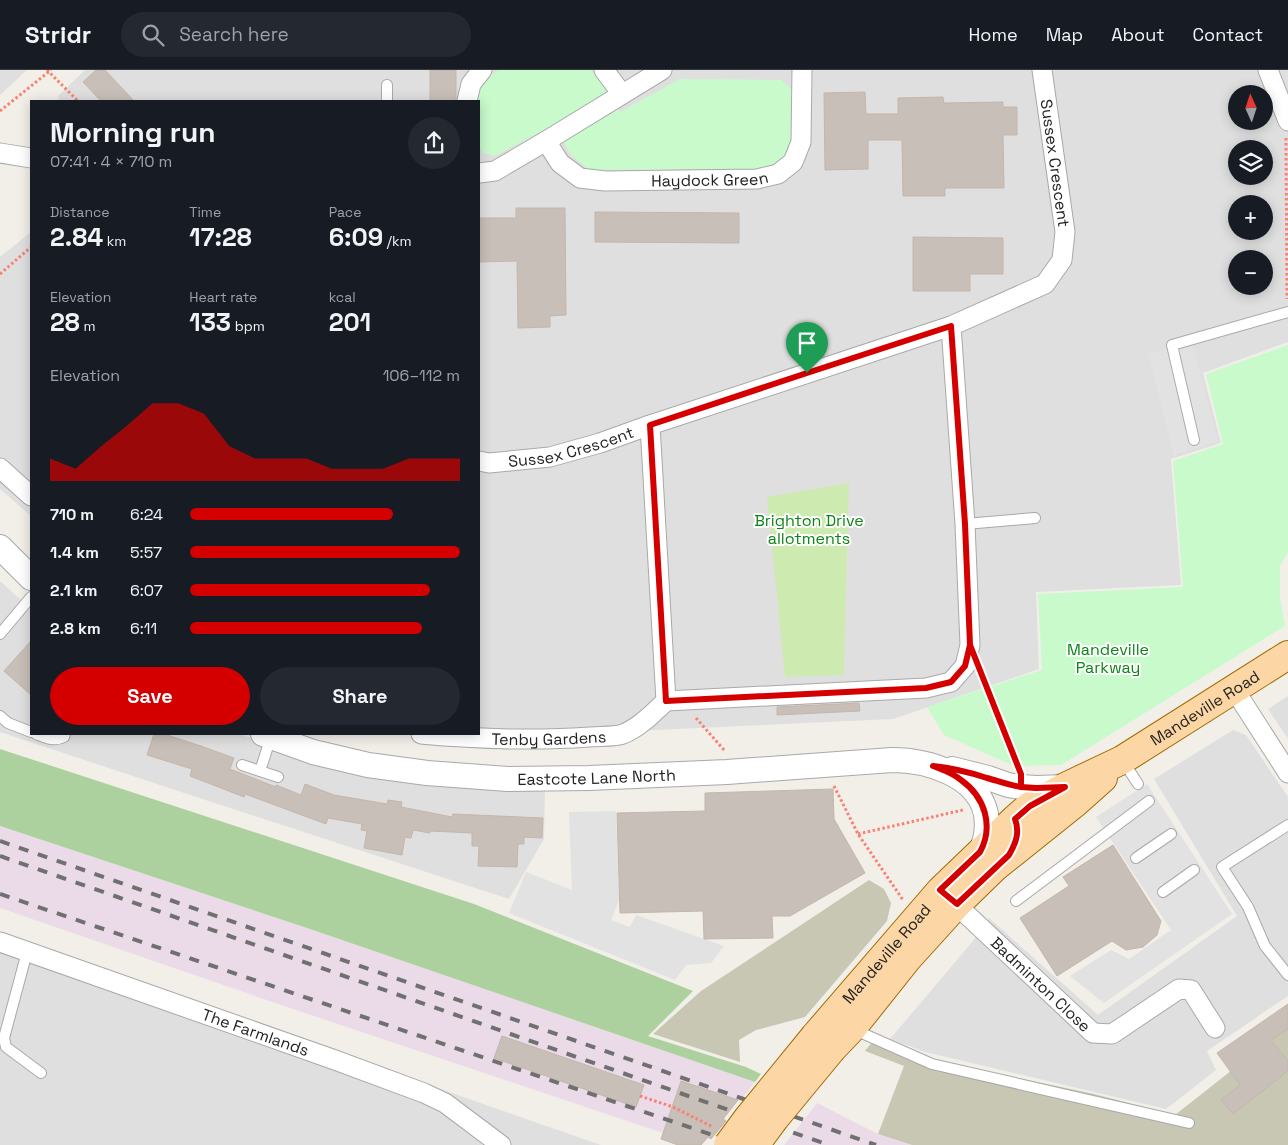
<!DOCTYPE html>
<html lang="en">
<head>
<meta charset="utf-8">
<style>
  body { margin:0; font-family:"Space Grotesk",sans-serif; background:#242831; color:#f1f3f6; height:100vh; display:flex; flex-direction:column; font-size:19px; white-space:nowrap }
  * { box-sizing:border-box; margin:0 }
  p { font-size:16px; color:#9ea1a6 }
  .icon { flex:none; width:28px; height:28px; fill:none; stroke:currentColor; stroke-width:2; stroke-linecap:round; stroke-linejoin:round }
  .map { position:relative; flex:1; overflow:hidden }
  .drawer { position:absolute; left:30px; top:30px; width:450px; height:635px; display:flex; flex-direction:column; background:#171b24; border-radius:0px; box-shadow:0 2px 12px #0003 }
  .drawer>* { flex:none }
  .needle { width:32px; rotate:357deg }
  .buttons { position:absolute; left:1228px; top:15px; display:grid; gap:10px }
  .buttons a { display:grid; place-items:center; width:45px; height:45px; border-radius:50%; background:#171b24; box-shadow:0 2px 12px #0003; font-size:25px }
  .pin { position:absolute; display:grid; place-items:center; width:42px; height:42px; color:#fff; margin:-51px -21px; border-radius:50% 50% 50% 0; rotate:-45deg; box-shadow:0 0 5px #0007 }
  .pin .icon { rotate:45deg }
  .round { display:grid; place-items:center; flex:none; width:52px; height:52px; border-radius:26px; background:#242831 }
  .head { display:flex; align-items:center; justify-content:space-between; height:85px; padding:0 20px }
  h1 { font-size:28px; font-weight:700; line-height:38px }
  .metrics { display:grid; grid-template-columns:repeat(3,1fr); gap:8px; height:85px; padding:5px 20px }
  .metrics div { display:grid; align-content:center }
  .metrics b { font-size:25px; font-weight:700 }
  .metrics small { font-size:14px; font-weight:400 }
  .metrics p { font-size:14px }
  .chart { height:140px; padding:10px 20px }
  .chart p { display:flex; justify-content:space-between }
  .chart svg { width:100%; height:90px; margin-top:5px; fill:#d40000; opacity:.7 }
  .button { display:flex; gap:10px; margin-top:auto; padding:10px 20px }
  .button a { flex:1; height:58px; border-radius:30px; background:#d40000; color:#fff; font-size:20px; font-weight:700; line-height:58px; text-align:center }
  .button a+a { background:#242831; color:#f1f3f6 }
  ul { padding:0 20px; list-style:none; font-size:16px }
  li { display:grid; grid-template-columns:80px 60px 1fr; align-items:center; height:38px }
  li i { height:12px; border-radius:6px; background:#d40000 }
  header { display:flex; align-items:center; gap:30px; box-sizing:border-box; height:70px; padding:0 25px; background:#171b24; border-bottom:1px solid #363941 }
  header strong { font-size:24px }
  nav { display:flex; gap:28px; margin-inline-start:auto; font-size:18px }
  .search { width:350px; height:45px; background:#242831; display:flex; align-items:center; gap:12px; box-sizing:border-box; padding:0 18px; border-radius:28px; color:#9ea1a6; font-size:19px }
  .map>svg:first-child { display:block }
</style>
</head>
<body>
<header>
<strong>Stridr</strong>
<div class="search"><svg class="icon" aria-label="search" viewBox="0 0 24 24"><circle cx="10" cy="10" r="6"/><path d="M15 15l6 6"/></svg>Search here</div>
<nav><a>Home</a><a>Map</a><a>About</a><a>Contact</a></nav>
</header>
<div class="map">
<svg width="1288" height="1075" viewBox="0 0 1288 1075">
  <rect width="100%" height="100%" fill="#f2efe9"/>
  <g fill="#e0dfdf" fill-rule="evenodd">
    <path d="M0 0H27L0 25Z"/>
    <path d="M85 0H1288V272L1203 303 1221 373 1171 389 1181 515 1036 522 1039 599 893 649 545 665 479 660V31H59L58 26ZM1236 24H1264V51H1236ZM1236 79H1264V106H1236ZM1236 134H1264V161H1236ZM1236 189H1264V216H1236Z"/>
    <path d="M31 162V446L0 419V187Z"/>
    <path d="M0 511 31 539V664H239L364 707 545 715 544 769 509 829 172 719 0 662Z"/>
    <path d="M1288 626V669L1268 639Z"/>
    <path d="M1233 660 1246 665 1288 727V926L1207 981 1216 1000 1166 1039 925 982 890 969 973 871 989 848 1098 945 1237 846 1154 709Z"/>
    <path d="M0 866 601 1075H0Z"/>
  </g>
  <g fill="#ebdbe8">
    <path d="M0 756 307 858 755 1012 740 1031 738 1030 723 1049 726 1051 708 1067 701 1075H678L661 1069 663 1063 281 935 0 838Z"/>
    <path d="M817 1033 878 1064 912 1075H784Z"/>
  </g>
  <g fill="#c7c7b4">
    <path d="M869 810 884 819 891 833 887 851 805 947 756 960 739 970 740 992 653 964 701 921Z"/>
    <path d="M1288 956V1075H912L878 1064 904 996 865 981 878 965 905 984 1094 1024 1175 1045Z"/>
  </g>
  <path fill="#cdebb0" d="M849 413 844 605 785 607 767 427Z"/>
  <path fill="#add19e" d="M0 679 474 834 693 921 648 966 746 997 761 1004 755 1012 307 858 0 756Z"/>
  <g fill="#c8facc">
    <path d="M499 0H591L605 14 620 42 680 9 781 10 793 20V72L783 91 759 99 590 100 572 86 553 55 495 86 483 83 479 77 478 22 487 7Z"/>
    <path d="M1288 275V482L1280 496V528L1285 556 1061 695 1014 696 944 665 927 637 1042 600 1038 524 1183 517 1173 391 1223 374 1206 304Z"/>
  </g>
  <g fill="#e2e2e2">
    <path d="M1192 273 1218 372 1174 385 1148 284Z"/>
    <path d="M1147 714 1232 844 1104 933 1070 906 1111 880 1129 889 1171 860 1096 747Z"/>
    <path d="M616 741 619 830 611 850 630 857 636 845 724 876 711 893 686 895 675 910 509 843 526 802 572 820 569 742Z"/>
  </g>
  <g fill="#c7bfb8" stroke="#c4b6ab">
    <path d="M96 0H105L134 31H101L83 12Z"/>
    <rect x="430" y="0" width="26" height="31"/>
    <path d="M865 22 866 44H898V28L943 27 944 33 1003 32V37H1017V65H1003L1004 118H945V126H903L902 70H868V99L825 100 824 23Z"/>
    <path d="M516 138H565L566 245 550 246V257L518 258 517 191 479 192V148H516Z"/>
    <path d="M595 142 739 143V173L595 172Z"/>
    <path d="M913 167 1003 168V204H970V221H913Z"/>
    <path d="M31 571V625L4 601Z"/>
    <path d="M859 633 860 641 777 645V637Z"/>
    <path d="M154 664H164L201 676 234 688 230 699 276 717V715L301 725 305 714 334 725 387 734 388 730 402 732 401 737 452 747 453 744 543 748 542 768 524 767V774H518L517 797 478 796 479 776H472V763L430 761V763L413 760 411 768 405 767 402 785 364 778 367 761 361 760 362 754 328 748 326 754 245 724 244 727 190 706 192 699 147 685Z"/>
    <path d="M833 719 834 749 865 803 790 846H772L773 868 704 869 703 841 620 843 617 743 705 741V723Z"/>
    <path d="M1113 775 1161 851 1157 865 1143 877 1126 880 1112 871 1057 906 1020 848 1069 816 1063 807Z"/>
    <path d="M1288 934V959L1271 970 1288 991V1001L1233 1044 1221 1030 1240 1015 1217 983Z"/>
    <path d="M502 966 644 1015 636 1037 494 988Z"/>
    <path d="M681 1011 738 1030 723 1049 726 1051 711 1069 708 1067 701 1075H678L661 1069Z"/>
  </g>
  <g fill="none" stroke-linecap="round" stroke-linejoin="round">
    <g stroke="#a9a9a9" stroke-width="12">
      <g id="service">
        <path d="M387 31V15"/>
        <path d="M1194 370 1172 275 1288 242"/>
        <path d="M965 454 1035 448"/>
        <path d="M0 564 31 527"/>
        <path d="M0 646 8 653 31 662"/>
        <path d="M36 664C46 668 54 672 64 667L65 664"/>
        <path d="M1123 691 1138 714"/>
        <path d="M242 695 278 707"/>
        <path d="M260 701 271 667"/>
        <path d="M1288 755 1222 797 1248 837 1265 876 1288 905"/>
        <path d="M1136 788 1171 764"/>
        <path d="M1163 822 1194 800"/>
        <path d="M1016 831 1149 731"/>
        <path d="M27 882 4 968 6 977 41 1003"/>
        <path d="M853 957 864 964 932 994 1189 1053"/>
      </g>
    </g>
    <g stroke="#a9a9a9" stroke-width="21">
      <g id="minor">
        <path d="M604 0 622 24"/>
        <path d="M1268 0 1288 51"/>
        <path d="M467 31 471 14 482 0"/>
        <path id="s1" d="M546 71 560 93 580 108 605 111 757 109 778 104 793 92 801 72 802 0"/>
        <path d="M0 83 31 88"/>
        <path d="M479 103 495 101 546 71 662 0"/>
        <path d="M650 355 666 631"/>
        <path id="s2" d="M479 391 489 393 550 387 600 373 650 355 951 256 1045 214 1062 190 1065 162 1042 0"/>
        <path d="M0 398 31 426"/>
        <path d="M1234 619 1288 703"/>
        <path d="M666 631 926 618 951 612 965 596 970 575 965 454 951 256"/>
        <path id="s3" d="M421 664C477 669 533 671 589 667 598 666 616 667 623 664 639 658 654 642 666 631"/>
        <path id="s4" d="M949 828 1093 963 1112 964 1179 919 1191 920 1215 958"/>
        <path id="s5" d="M0 872 335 990 424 1023 445 1033 501 1075"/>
      </g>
    </g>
    <g stroke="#a9a9a9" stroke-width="26">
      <g id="tertiary">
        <path d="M0 477 31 508"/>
        <path id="s6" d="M263 664 313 682 368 695 427 703 508 709 589 708 727 702 892 690C927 690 978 705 986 744 988 758 987 770 980 782"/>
        <path d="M952 699 988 708 1008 715 1021 717 1036 718 1065 717"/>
      </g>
    </g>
    <g stroke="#a06b00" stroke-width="30">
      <g id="primary">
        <path id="s7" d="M815 966 941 820 1015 749 1030 736 1065 717 1122 690 1288 585"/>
        <path d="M832 979 853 957 908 888 957 834 995 797 1075 733 1103 708"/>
      </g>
    </g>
    <g stroke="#fa8072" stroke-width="3" stroke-dasharray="2.5 2.5" stroke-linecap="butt">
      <path d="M47 0 78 31"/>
      <path d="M0 41 51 0"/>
      <path d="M1286 68 1287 229"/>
      <path d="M0 204 31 177"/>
      <path d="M981 604 1018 696"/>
      <path d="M696 648 725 681"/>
      <path d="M834 716 858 764 903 830"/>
      <path d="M858 764 963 740"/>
      <path d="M640 1026 673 1037 713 1057"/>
    </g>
    <use href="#service" stroke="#fff" stroke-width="10"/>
    <use href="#minor" stroke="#fff" stroke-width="19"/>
    <use href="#tertiary" stroke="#fff" stroke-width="24"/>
    <use href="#primary" stroke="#fcd6a4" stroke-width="28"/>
    <g stroke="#707070" stroke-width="4" stroke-dasharray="10 10" stroke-linecap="butt">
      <path d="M0 771 876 1075"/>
      <path d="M0 786 829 1075"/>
      <path d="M0 824 742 1075"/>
    </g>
    <g stroke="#a06b00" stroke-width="30" stroke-linecap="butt">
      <g id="primary-bridge">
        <path d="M728 1075 748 1048 815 966"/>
        <path d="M755 1075 775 1048 832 979"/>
      </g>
    </g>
    <use href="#primary-bridge" stroke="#fcd6a4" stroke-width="28"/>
  </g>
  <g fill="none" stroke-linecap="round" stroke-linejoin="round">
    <g stroke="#fff" stroke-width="10">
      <path id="route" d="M807 303 650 355 666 631 926 618 951 612 965 596 970 575 1021 704V717L1036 718 1065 717 1030 736 1015 749C1020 762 1016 773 1009 785L957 834 940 820 980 782C994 756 985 727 961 710 953 703 943 700 933 696 952 698 969 702 987 708 998 711 1009 715 1021 717V704L970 575 965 454 951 256 807 303"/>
    </g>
    <use href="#route" stroke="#d40000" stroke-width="6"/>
  </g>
  <g text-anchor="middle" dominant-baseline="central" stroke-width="4" stroke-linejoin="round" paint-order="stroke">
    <g font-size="16" fill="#222" stroke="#fff">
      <text transform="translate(1055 93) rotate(82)">Sussex Crescent</text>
      <text stroke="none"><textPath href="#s1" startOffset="181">Haydock Green</textPath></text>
      <text stroke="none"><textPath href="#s2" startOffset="94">Sussex Crescent</textPath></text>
      <text stroke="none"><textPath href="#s7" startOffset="516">Mandeville Road</textPath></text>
      <text stroke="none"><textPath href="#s3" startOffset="128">Tenby Gardens</textPath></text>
      <text stroke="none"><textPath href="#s6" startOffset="339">Eastcote Lane North</textPath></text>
      <text stroke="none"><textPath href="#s7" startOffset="109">Mandeville Road</textPath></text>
      <text stroke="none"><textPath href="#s4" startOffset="126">Badminton Close</textPath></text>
      <text stroke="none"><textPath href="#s5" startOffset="271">The Farmlands</textPath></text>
    </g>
    <g font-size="16" fill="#0c8416" stroke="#fff">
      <text x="809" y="450">Brighton Drive<tspan x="809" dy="18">allotments</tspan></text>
      <text x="1108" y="579">Mandeville<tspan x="1108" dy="18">Parkway</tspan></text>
    </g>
  </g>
</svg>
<div class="buttons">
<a><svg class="needle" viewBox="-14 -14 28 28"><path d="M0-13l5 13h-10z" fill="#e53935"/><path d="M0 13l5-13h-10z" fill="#9ea1a6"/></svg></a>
<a><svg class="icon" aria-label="layers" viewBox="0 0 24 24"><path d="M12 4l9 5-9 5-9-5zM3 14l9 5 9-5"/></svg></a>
<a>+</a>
<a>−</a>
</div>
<div class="pin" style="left:807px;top:303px;background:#1e9e55"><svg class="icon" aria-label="arrive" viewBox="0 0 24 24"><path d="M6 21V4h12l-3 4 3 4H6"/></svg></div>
<section class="drawer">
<div class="head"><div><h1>Morning run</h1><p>07:41 · 4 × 710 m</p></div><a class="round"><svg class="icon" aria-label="share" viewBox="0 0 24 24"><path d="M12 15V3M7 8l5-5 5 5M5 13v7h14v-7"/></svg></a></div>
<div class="metrics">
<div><p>Distance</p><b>2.84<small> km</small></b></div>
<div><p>Time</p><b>17:28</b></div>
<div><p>Pace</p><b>6:09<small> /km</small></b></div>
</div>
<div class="metrics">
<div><p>Elevation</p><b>28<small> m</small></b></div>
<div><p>Heart rate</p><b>133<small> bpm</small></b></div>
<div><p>kcal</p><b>201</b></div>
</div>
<div class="chart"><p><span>Elevation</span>106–112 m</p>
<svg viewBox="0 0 160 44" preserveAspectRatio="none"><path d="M0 44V33L10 38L20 27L30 17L40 6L50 6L60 11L70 27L80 33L90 33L100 33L110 38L120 38L130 38L140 33L150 33L160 33V44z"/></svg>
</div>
<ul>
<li><b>710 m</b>6:24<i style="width:75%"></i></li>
<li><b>1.4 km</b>5:57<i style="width:100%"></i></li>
<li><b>2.1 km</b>6:07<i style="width:89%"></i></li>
<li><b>2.8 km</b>6:11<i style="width:86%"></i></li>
</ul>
<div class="button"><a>Save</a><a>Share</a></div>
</section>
</div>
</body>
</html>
